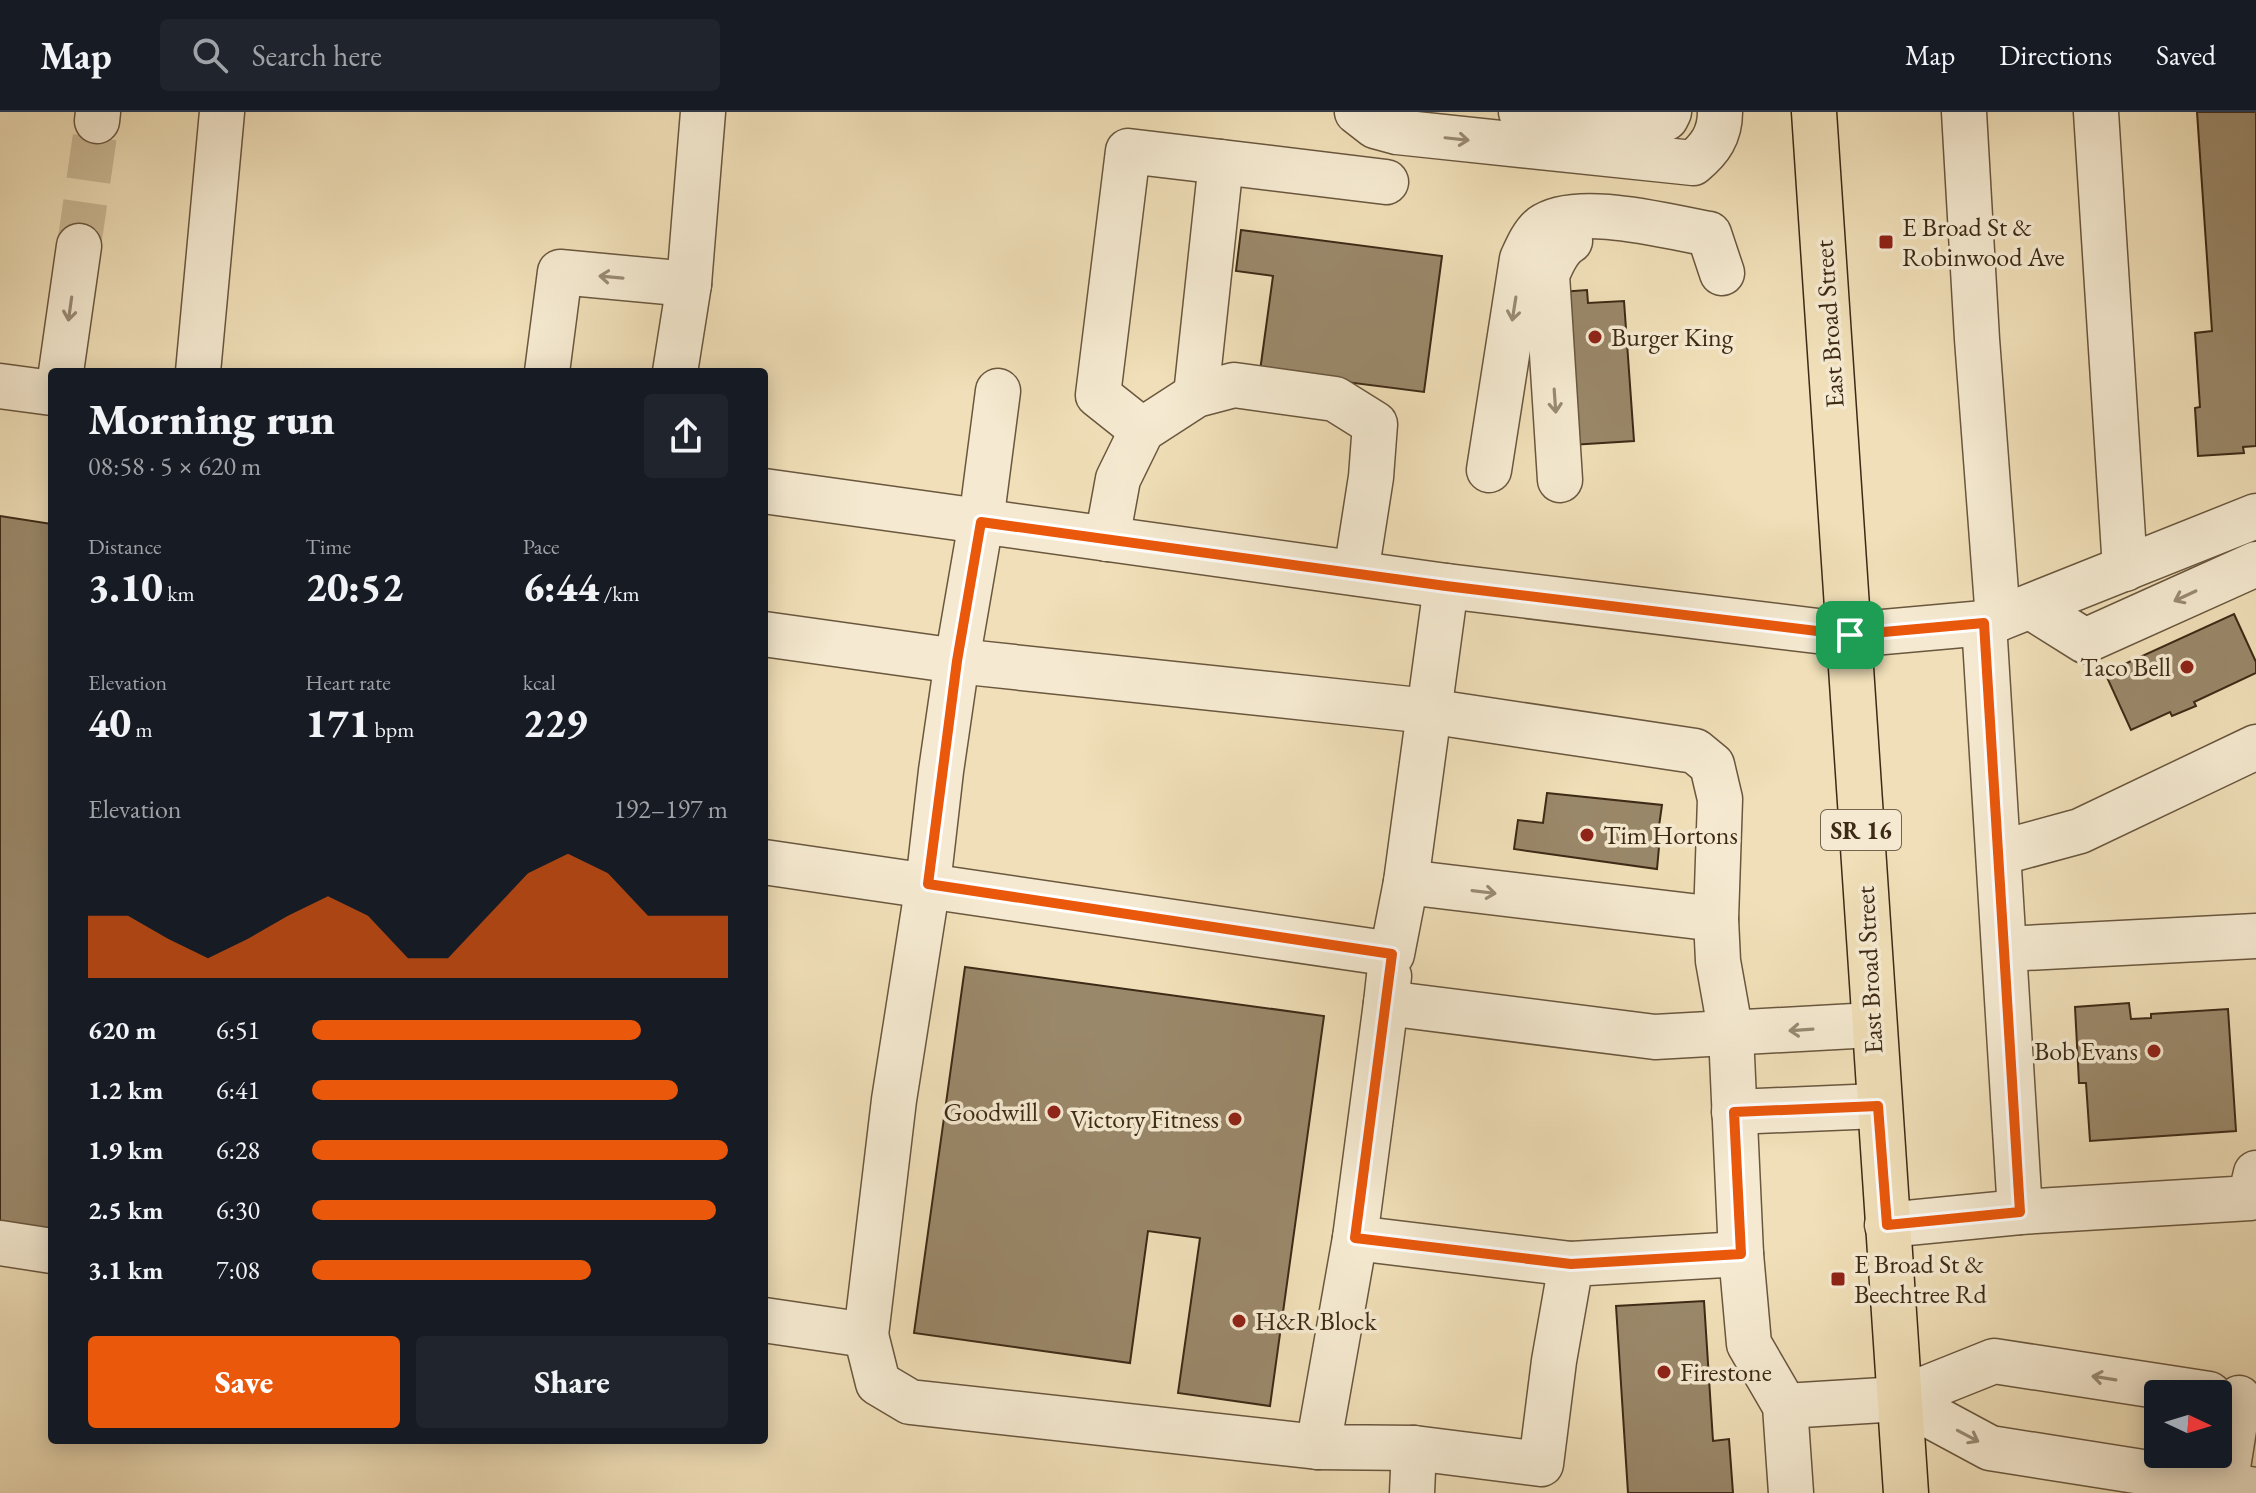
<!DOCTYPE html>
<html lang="en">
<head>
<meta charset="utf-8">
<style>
  body { margin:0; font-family:"EB Garamond",serif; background:#20242c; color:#f1f3f6; height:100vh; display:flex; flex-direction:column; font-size:30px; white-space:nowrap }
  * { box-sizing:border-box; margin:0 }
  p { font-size:26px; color:#9ea1a6 }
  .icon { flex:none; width:44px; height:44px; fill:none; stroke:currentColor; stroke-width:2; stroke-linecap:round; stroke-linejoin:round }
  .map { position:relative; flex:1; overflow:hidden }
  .panel { position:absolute; left:48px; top:256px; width:720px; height:1076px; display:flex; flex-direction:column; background:#171b24; border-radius:8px; box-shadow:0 4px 20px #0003 }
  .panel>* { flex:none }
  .needle { width:52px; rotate:94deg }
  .buttons { position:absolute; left:2144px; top:1268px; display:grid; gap:16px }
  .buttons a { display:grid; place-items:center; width:88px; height:88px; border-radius:8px; background:#171b24; box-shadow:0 4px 20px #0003; font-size:40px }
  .pin { position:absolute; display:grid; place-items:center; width:68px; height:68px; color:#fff; margin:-34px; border-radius:16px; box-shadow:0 4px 12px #0006 }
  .round { display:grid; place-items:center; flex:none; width:84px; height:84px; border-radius:8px; background:#20242c }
  .summary { display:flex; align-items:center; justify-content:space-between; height:136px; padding:0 40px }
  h1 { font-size:44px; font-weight:800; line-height:60px }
  .stats { display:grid; grid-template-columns:repeat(3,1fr); gap:12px; height:136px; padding:8px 40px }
  .stats div { display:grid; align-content:center }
  .stats b { font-size:40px; font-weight:800 }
  .stats small { font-size:22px; font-weight:400 }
  .stats p { font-size:22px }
  .chart { height:224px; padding:16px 40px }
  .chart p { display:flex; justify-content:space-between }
  .chart svg { width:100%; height:144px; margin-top:8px; fill:#ea580c; opacity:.7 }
  .button { display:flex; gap:16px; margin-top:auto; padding:16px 40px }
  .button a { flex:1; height:92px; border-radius:8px; background:#ea580c; color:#fff; font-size:32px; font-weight:800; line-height:92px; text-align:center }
  .button a+a { background:#20242c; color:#f1f3f6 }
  ul { padding:0 40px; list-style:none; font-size:26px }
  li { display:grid; grid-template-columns:128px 96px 1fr; align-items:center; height:60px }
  li i { height:20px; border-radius:10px; background:#ea580c }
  header { display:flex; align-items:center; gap:48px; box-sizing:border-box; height:112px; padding:0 40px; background:#171b24; border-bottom:2px solid #363941 }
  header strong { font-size:38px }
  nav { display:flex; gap:44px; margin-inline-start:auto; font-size:28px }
  .search { width:560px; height:72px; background:#20242c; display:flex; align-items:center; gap:20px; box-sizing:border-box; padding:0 28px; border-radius:8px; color:#9ea1a6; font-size:30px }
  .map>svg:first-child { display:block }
</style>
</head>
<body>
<header>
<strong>Map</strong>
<div class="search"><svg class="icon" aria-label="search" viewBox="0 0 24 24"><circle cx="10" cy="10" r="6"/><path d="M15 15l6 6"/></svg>Search here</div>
<nav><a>Map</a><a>Directions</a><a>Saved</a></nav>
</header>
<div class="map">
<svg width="2256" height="1381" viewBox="0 0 2256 1381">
  <rect width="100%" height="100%" fill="#f0dfb8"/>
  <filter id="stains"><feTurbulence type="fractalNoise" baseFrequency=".0025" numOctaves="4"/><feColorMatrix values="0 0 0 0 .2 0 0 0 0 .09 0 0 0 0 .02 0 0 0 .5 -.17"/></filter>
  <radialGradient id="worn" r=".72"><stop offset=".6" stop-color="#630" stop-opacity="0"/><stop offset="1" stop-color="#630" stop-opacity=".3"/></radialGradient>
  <g fill="#9a886a" stroke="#3d2a16" stroke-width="2">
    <path d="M2197 0H2256V334L2243 335 2244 341 2198 344 2195 296 2200 295 2195 221 2212 219Z"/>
    <path d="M1241 118 1442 144 1424 280 1260 259 1273 164 1236 159Z"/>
    <path d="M1587 178 1588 191 1624 189 1634 329 1571 333 1560 180Z"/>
    <path d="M0 404 52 412V1121L0 1114Z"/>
    <path d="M2234 502 2256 550V561L2194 590 2196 594 2172 604 2170 600 2131 618 2105 561Z"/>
    <path d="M1547 681 1662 693 1656 735H1659L1657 757 1514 737 1518 708 1543 711Z"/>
    <path d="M965 855 1324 904 1270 1294 1178 1281 1200 1126 1148 1119 1130 1251 914 1221Z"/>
    <path d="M2129 891 2131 907 2151 906V902L2228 897 2236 1019 2090 1029 2086 971H2079L2075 895Z"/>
    <path d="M1704 1189 1713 1329 1729 1327 1733 1381H1628L1616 1194Z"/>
  </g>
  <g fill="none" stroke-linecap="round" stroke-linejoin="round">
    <path stroke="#ccbb98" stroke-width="44" stroke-dasharray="44 22" stroke-linecap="butt" d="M79 134 97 9"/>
    <g stroke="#6a573e" stroke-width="47">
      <g id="minor">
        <path d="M1357 0 1375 14 1397 20 1693 51C1710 37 1720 23 1720 0"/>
        <path d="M1521 0 1652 13 1666 6 1669 0"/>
        <path d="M1964 0 1977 227 1998 507"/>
        <path d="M2096 0 2125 457"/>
        <path d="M97 9 98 0"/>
        <path d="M61 260 79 134"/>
        <path d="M198 260 222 0"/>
        <path d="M547 260 560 160 689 172"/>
        <path d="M675 260 689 172 703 0"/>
        <path d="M0 274 52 281"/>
        <path d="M1196 283 1221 50 1386 70"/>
        <path d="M1142 318 1098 283 1128 39 1221 50"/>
        <path d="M1489 358 1522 147C1527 136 1533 122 1542 115 1576 90 1669 115 1709 122L1722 161"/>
        <path d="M1560 368 1547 163C1552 151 1558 136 1570 129"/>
        <path d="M764 379 1446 474 1850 523 1984 511 1998 507 2256 404"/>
        <path d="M1107 427 1118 367 1142 318 1196 283 1234 273 1335 287 1375 312 1371 365 1356 461"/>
        <path d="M2031 495 2085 529 2256 452"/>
        <path d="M1984 511 2020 1100"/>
        <path d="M764 522 957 549 1428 599 1695 639 1712 653 1720 687 1716 807 1718 849 1731 922 1741 1142 1749 1232 1785 1294 1791 1381"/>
        <path d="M1999 741 2080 719 2256 635"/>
        <path d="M764 750 1392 842 1406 770 1446 474"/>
        <path d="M1406 770 1716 807"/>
        <path d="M2005 837 2256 824"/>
        <path d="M1389 864 1386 891 1655 925 1872 913"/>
        <path d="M1386 891 1355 1126 1318 1335 1414 1336"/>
        <path d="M1734 1000 1878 994"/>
        <path d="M1887 1113 2020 1100 2250 1086 2256 1061"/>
        <path d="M1355 1126 1571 1152"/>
        <path d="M0 1131 52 1139"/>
        <path d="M764 1208 866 1223 894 988 928 772 941 659 957 549 981 410 998 279"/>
        <path d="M866 1223 878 1271 910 1290 1318 1335"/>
        <path d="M1899 1287 1990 1336 2256 1378"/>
        <path d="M1785 1294 1899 1287 1994 1249 2209 1282"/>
        <path d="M2225 1374 2239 1286"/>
        <path d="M1412 1381 1414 1336 1541 1352 1554 1249 1571 1152 1741 1142"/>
      </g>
    </g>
    <g stroke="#3d2a16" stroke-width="47">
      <path id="major" d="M1814 0C1847 460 1873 921 1906 1381"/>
    </g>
    <use href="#minor" stroke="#f5ead1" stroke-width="44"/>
    <use href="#major" stroke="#f0dfb8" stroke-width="44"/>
  </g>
  <defs><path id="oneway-shaft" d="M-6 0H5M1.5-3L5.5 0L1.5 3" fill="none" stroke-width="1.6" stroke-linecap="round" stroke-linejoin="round" transform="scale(2)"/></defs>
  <g stroke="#998a74">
    <use href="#oneway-shaft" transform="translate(1457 27) rotate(6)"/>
    <use href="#oneway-shaft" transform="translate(611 165) rotate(-175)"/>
    <use href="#oneway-shaft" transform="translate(70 197) rotate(98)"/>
    <use href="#oneway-shaft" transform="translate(1514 197) rotate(99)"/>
    <use href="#oneway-shaft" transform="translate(1555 289) rotate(86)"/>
    <use href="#oneway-shaft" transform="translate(2185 484) rotate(155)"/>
    <use href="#oneway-shaft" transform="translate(1484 780) rotate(7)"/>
    <use href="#oneway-shaft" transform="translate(1801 918) rotate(176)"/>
    <use href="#oneway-shaft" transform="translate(2104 1266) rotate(-171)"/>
    <use href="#oneway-shaft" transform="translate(1968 1324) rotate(28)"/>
  </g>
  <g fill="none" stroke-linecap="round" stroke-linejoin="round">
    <g stroke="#fff" stroke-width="16">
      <path id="route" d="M981 410 1446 474 1850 523 1984 511 2020 1100 1887 1113 1878 994 1734 1000 1741 1142 1571 1152 1355 1126 1392 842 928 772 957 549Z"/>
    </g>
    <use href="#route" stroke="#ea580c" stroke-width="10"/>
  </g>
  <g fill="#8f2418" stroke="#f5ead1" stroke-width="3">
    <rect x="1878" y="122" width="16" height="16" rx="4"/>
    <circle cx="1595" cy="225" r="8"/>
    <circle cx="2187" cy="555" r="8"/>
    <circle cx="1587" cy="723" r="8"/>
    <circle cx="2154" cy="939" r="8"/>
    <circle cx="1054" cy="1000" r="8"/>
    <circle cx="1235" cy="1007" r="8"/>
    <rect x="1830" y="1159" width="16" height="16" rx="4"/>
    <circle cx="1239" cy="1209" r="8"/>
    <circle cx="1664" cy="1260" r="8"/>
  </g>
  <g text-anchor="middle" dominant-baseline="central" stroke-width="7" stroke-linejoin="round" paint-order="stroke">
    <rect fill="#f5ead1" stroke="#74644e" stroke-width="2" x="1821" y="698" width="80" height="40" rx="6"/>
    <g font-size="24" font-weight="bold" fill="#3d2a16">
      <text x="1861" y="718">SR 16</text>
    </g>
    <g font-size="26" fill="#3d2a16" stroke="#f5ead1" text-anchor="start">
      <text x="1902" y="115">E Broad St &amp;<tspan x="1902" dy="30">Robinwood Ave</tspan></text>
      <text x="1611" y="225">Burger King</text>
      <text x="2171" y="555" text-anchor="end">Taco Bell</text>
      <text x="1603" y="723">Tim Hortons</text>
      <text x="2138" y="939" text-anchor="end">Bob Evans</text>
      <text x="1038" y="1000" text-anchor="end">Goodwill</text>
      <text x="1219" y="1007" text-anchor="end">Victory Fitness</text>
      <text x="1854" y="1152">E Broad St &amp;<tspan x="1854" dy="30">Beechtree Rd</tspan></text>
      <text x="1255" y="1209">H&amp;R Block</text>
      <text x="1680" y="1260">Firestone</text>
    </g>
    <g font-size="26" fill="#3d2a16" stroke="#f5ead1">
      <text transform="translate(1829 212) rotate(-94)">East Broad Street</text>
      <text transform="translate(1869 858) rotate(-93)">East Broad Street</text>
    </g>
  </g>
  <rect width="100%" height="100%" filter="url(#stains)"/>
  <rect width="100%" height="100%" fill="url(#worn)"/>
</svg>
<div class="buttons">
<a><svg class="needle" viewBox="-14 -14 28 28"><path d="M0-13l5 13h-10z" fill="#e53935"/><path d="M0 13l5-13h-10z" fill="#9ea1a6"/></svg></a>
</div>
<div class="pin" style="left:1850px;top:523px;background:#1e9e55"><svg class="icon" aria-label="arrive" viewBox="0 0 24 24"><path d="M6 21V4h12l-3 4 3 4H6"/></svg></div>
<section class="panel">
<div class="summary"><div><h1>Morning run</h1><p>08:58 · 5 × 620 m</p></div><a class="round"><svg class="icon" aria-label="share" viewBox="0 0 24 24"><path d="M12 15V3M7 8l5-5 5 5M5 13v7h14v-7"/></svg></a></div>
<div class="stats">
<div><p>Distance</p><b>3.10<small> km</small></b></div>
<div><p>Time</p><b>20:52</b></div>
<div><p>Pace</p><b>6:44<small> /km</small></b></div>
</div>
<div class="stats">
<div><p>Elevation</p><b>40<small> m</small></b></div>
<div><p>Heart rate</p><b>171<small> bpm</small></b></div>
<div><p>kcal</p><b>229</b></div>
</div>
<div class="chart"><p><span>Elevation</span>192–197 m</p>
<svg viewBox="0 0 160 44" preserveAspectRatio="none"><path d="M0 44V25L10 25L20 32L30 38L40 32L50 25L60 19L70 25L80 38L90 38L100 25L110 12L120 6L130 12L140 25L150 25L160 25V44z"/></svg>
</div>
<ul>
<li><b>620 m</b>6:51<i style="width:79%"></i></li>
<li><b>1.2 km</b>6:41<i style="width:88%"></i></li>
<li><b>1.9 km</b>6:28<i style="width:100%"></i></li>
<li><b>2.5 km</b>6:30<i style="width:97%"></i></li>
<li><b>3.1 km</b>7:08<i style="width:67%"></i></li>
</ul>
<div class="button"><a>Save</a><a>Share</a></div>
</section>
</div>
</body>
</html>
